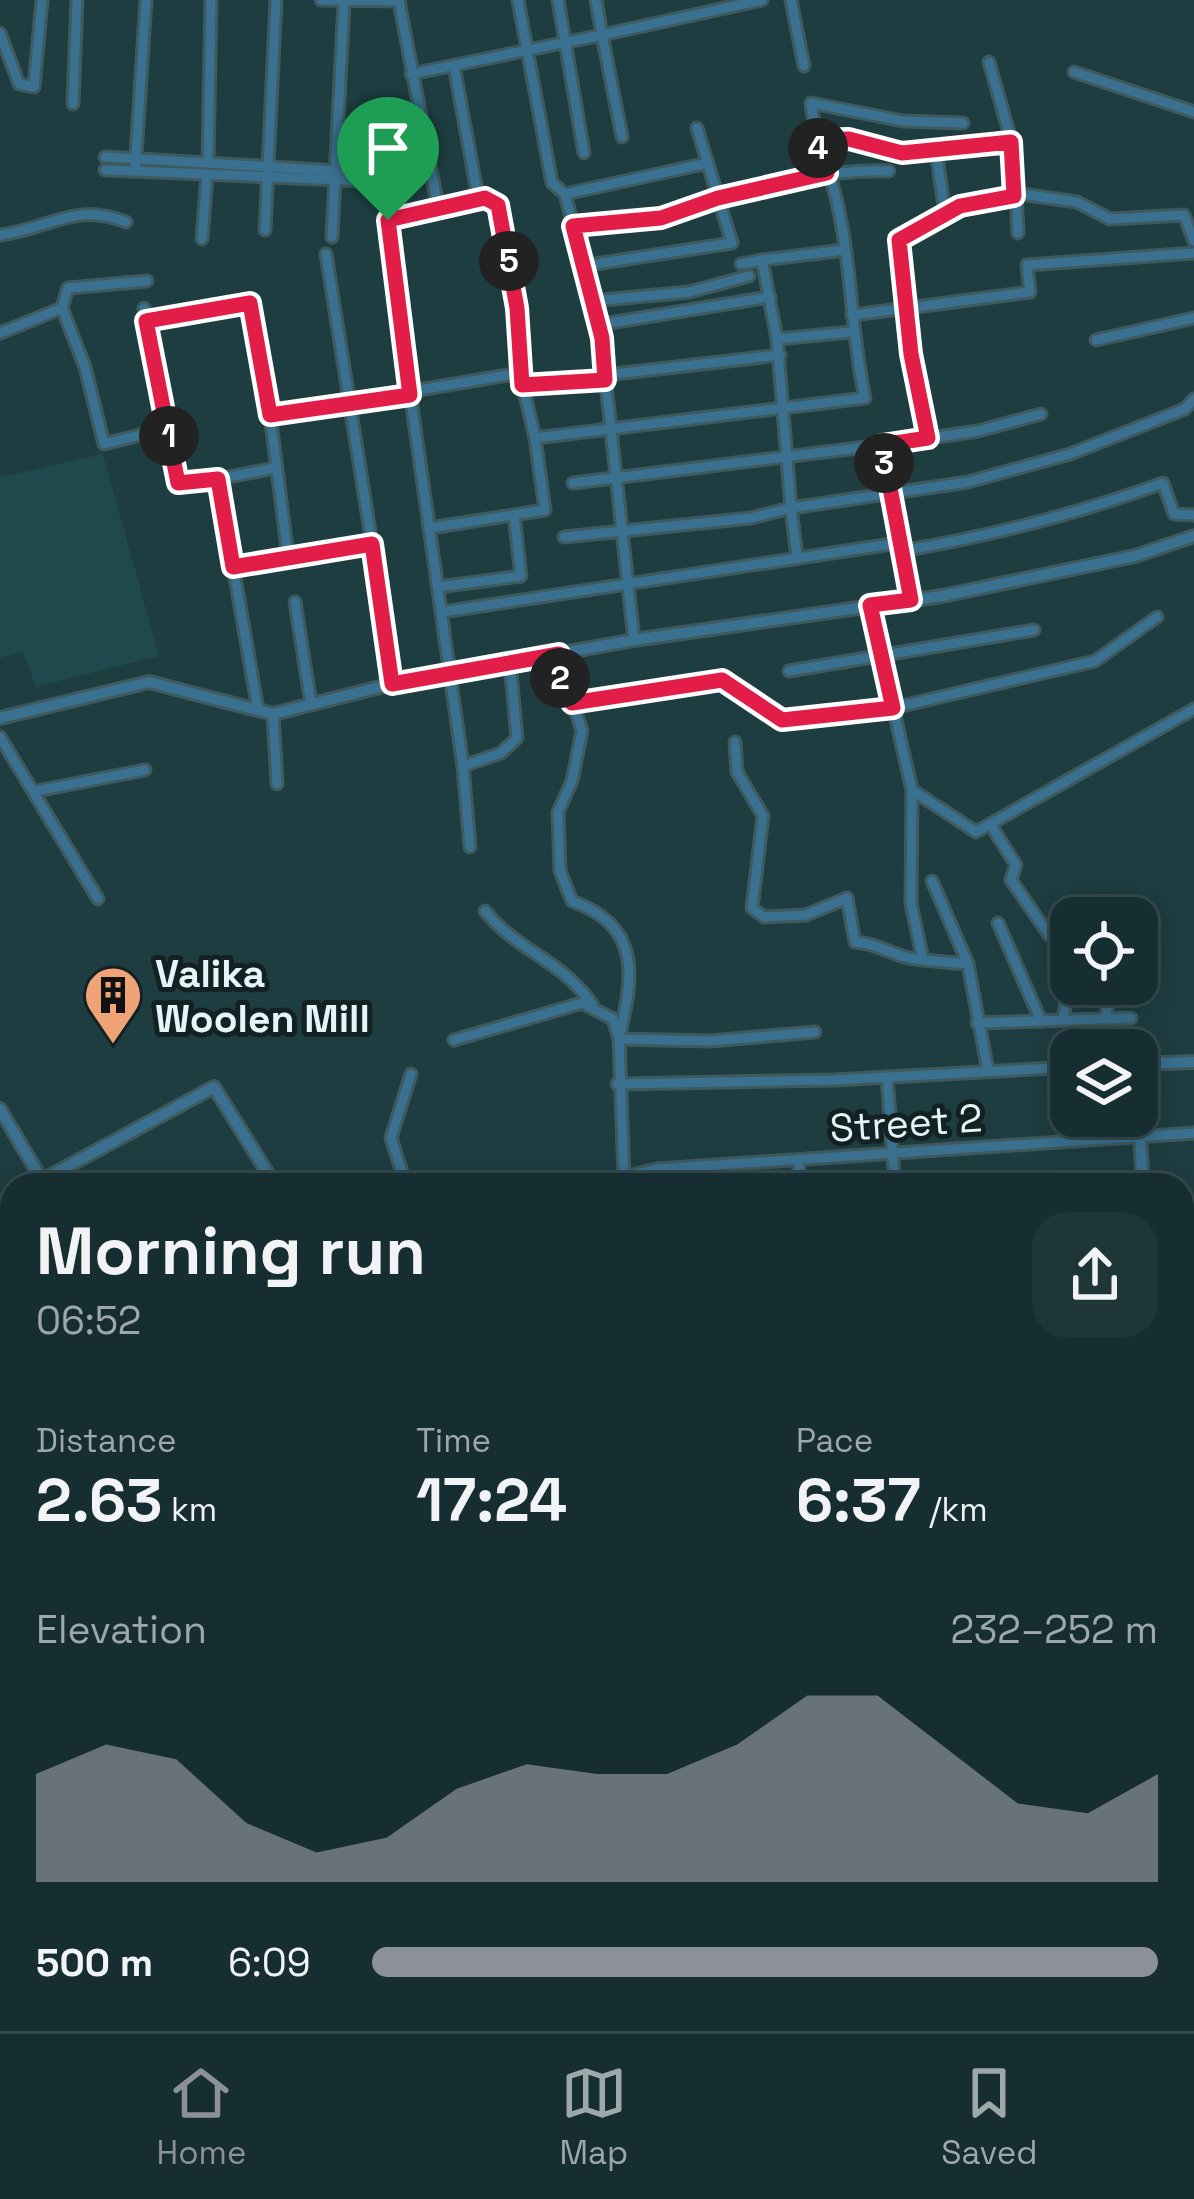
<!DOCTYPE html>
<html lang="en">
<head>
<meta charset="utf-8">
<style>
  body { margin:0; font-family:"Space Grotesk",sans-serif; background:#1f3639; color:#f1f3f6; height:100vh; display:flex; flex-direction:column; font-size:45px; white-space:nowrap }
  * { box-sizing:border-box; margin:0 }
  p { font-size:39px; color:#9ea8ab }
  .icon { flex:none; width:66px; height:66px; fill:none; stroke:currentColor; stroke-width:2; stroke-linecap:round; stroke-linejoin:round }
  .map { position:relative; flex:1; overflow:hidden }
  .side { position:absolute; left:0px; top:1173px; width:1194px; height:858px; display:flex; flex-direction:column; background:#162e31; border-radius:36px 36px 0 0; box-shadow:0 6px 30px #0003,0 0 0 3px #354a4d }
  .side>* { flex:none }
  .fabs { position:absolute; left:1050px; top:897px; display:grid; gap:24px }
  .fabs a { display:grid; place-items:center; width:108px; height:108px; border-radius:24px; background:#162e31; box-shadow:0 6px 30px #0003,0 0 0 3px #354a4d; font-size:60px }
  .pin { position:absolute; display:grid; place-items:center; width:102px; height:102px; color:#fff; margin:-123px -51px; border-radius:50% 50% 50% 0; rotate:-45deg; box-shadow:0 0 12px #0007 }
  .pin .icon { rotate:45deg }
  .km { position:absolute; width:60px; height:60px; margin:-30px; border-radius:50%; background:#222; color:#fff; font-size:33px; line-height:60px; text-align:center }
  .round { display:grid; place-items:center; flex:none; width:126px; height:126px; border-radius:36px; background:#1f3639 }
  .head { display:flex; align-items:center; justify-content:space-between; height:204px; padding:0 36px }
  h1 { font-size:66px; font-weight:800; line-height:90px }
  .metrics { display:grid; grid-template-columns:repeat(3,1fr); gap:18px; height:204px; padding:12px 36px }
  .metrics div { display:grid; align-content:center }
  .metrics b { font-size:60px; font-weight:800 }
  .metrics small { font-size:33px; font-weight:400 }
  .metrics p { font-size:33px }
  .chart { height:336px; padding:24px 36px }
  .chart p { display:flex; justify-content:space-between }
  .chart svg { width:100%; height:216px; margin-top:12px; fill:#8c9099; opacity:.7 }
  ul { padding:0 36px; list-style:none; font-size:39px }
  li { display:grid; grid-template-columns:192px 144px 1fr; align-items:center; height:90px }
  li i { height:30px; border-radius:15px; background:#8c9099 }
  .tab-bar { display:flex; justify-content:space-around; align-items:center; height:168px; border-top:3px solid #354a4d; background:#162e31; font-size:33px; color:#9ea8ab }
  .tab-bar a { display:grid; justify-items:center; gap:6px }
  .tab-bar .current { color:#8c9099 }
  .map>svg:first-child { display:block }
</style>
</head>
<body>
<div class="map">
<svg width="1194" height="2031" viewBox="0 0 1194 2031">
  <rect width="100%" height="100%" fill="#1e3d41"/>
  <g fill="#1f494d">
    <path d="M103 454 159 656 36 687 23 652 0 658V477Z"/>
    <path d="M12 1201V1413L0 1419V1208Z"/>
  </g>
  <g fill="none" stroke-linecap="round" stroke-linejoin="round">
    <g stroke="#5a72b6" stroke-width="3">
      <path d="M3 1480 12 1481"/>
      <path d="M641 2019 647 2031"/>
    </g>
    <g stroke="#3e5a5e" stroke-width="15">
      <g id="minor">
        <path d="M146 0 135 171 389 182"/>
        <path d="M211 0 208 163 384 174 389 182 392 266 463 766"/>
        <path d="M321 0 399 1 439 212"/>
        <path d="M518 0 552 183 565 194"/>
        <path d="M558 0 584 153"/>
        <path d="M791 0 804 66"/>
        <path d="M0 33 19 84 34 87 42 0"/>
        <path d="M989 62 1014 150 1018 233"/>
        <path d="M454 66 476 186"/>
        <path d="M1074 72 1194 112"/>
        <path d="M411 74 602 35 596 0"/>
        <path d="M73 104 77 0"/>
        <path d="M622 137 602 35 762 0"/>
        <path d="M815 140 849 138 902 153 1011 142"/>
        <path d="M936 150 945 214"/>
        <path d="M105 157 208 163"/>
        <path d="M105 170 135 171"/>
        <path d="M388 220C416 216 473 196 495 200L516 308 520 373"/>
        <path d="M573 226C604 220 637 224 667 216 741 197 810 168 889 171"/>
        <path d="M265 230 276 0"/>
        <path d="M0 235C52 228 74 202 126 222"/>
        <path d="M332 237 344 2"/>
        <path d="M202 239 207 175"/>
        <path d="M326 254 372 544"/>
        <path d="M762 260 844 250"/>
        <path d="M741 264 762 260 777 339"/>
        <path d="M582 266 732 243 697 128"/>
        <path d="M591 301 689 292 749 276"/>
        <path d="M62 308 85 367 104 444 168 428"/>
        <path d="M144 308 178 483 218 479 258 710"/>
        <path d="M852 315 908 308 899 240 960 206 1021 194 1077 202 1110 219 1184 215 1194 241"/>
        <path d="M146 321 250 303 270 415"/>
        <path d="M597 325 770 297"/>
        <path d="M0 333 62 308 68 288 147 281"/>
        <path d="M1096 340 1194 318"/>
        <path d="M606 375 780 355"/>
        <path d="M522 385 605 379"/>
        <path d="M928 438 908 308 1030 292 1027 265 1194 253"/>
        <path d="M218 479 275 468"/>
        <path d="M573 483 882 445"/>
        <path d="M430 528 545 510 535 438 865 398C851 334 852 267 837 202 829 167 815 139 811 103L903 121 963 123"/>
        <path d="M564 537 751 518 791 508 777 339 851 332"/>
        <path d="M898 543 901 551C991 536 1077 514 1163 483L1174 514 1194 515"/>
        <path d="M901 551 911 600"/>
        <path d="M288 556 372 544 392 684"/>
        <path d="M797 557 791 508 968 482 1070 454 1185 409 1194 399"/>
        <path d="M233 567 288 556 270 415 520 373 535 438"/>
        <path d="M438 587 521 576 514 515"/>
        <path d="M295 602 311 704"/>
        <path d="M870 606 912 790 911 904 923 960 968 964 988 1071"/>
        <path d="M442 612 898 543 882 445 978 431 1041 414"/>
        <path d="M634 640 601 338 565 194 708 163"/>
        <path d="M559 654 560 680 568 688 582 731 572 781 558 812 560 871 572 901C643 927 633 977 619 1039L710 1041 815 1032"/>
        <path d="M789 671 1034 630"/>
        <path d="M572 703 721 680 782 720 893 708 1095 661 1157 617"/>
        <path d="M273 714 277 784"/>
        <path d="M0 737 98 899"/>
        <path d="M735 742 737 772 763 816 752 908 764 917 806 915 847 898 855 942C880 943 896 959 923 960"/>
        <path d="M912 790 976 832 1194 709"/>
        <path d="M36 791 145 770"/>
        <path d="M990 824 1016 865 1011 880 1049 935 1071 953"/>
        <path d="M470 847 463 766 501 753 517 738 510 663"/>
        <path d="M932 881 968 964"/>
        <path d="M485 911C518 952 558 957 592 1004"/>
        <path d="M998 923 1041 1021"/>
        <path d="M1106 1019 1109 984"/>
        <path d="M1063 1020 1071 969"/>
        <path d="M977 1023 1131 1018"/>
        <path d="M454 1040 582 1003 613 1019 619 1039 624 1177 614 1185"/>
        <path d="M887 1077 895 1185"/>
        <path d="M617 1084 834 1080 1071 1067"/>
        <path d="M624 1177 657 1169 1194 1133"/>
        <path d="M406 1185 391 1138 411 1074"/>
        <path d="M799 1185V1160"/>
        <path d="M1182 1214H1194"/>
        <path d="M1182 1292 1194 1291"/>
        <path d="M1182 1365H1194"/>
        <path d="M1182 1437 1194 1436"/>
        <path d="M1182 1508H1194"/>
        <path d="M1182 1581H1194"/>
        <path d="M1182 1656 1194 1655"/>
        <path d="M1182 1754 1190 1875 1182 1907"/>
        <path d="M0 1874 12 1873"/>
        <path d="M1182 1968 1194 1972"/>
        <path d="M58 2019 59 2031"/>
        <path d="M96 2019V2031"/>
        <path d="M516 2019 518 2031"/>
        <path d="M724 2019 730 2031"/>
        <path d="M799 2019 805 2031"/>
        <path d="M877 2019 883 2031"/>
        <path d="M1072 2019 1077 2031"/>
        <path d="M1084 2023 1115 2031"/>
        <path d="M553 2031 570 2019"/>
        <path d="M920 2031 944 2019"/>
      </g>
    </g>
    <g stroke="#3e5a5e" stroke-width="16">
      <g id="tertiary">
        <path d="M0 718 149 682 273 714 392 684 634 640 942 596 1135 556 1194 536"/>
        <path d="M1137 1064 1194 1062"/>
        <path d="M1137 1089 1143 1185"/>
        <path d="M0 1109 43 1182"/>
        <path d="M33 1185 214 1087 275 1185"/>
        <path d="M0 1203 12 1197"/>
        <path d="M1182 1718 1194 1723"/>
        <path d="M0 1771 12 1764"/>
      </g>
    </g>
    <g stroke="#3e5a5e" stroke-width="20">
      <g id="primary">
        <path d="M0 1509 12 1531"/>
        <path d="M0 1535 12 1556"/>
        <path d="M284 2019 293 2031"/>
        <path d="M305 2019 319 2031"/>
      </g>
    </g>
    <use href="#minor" stroke="#3b7190" stroke-width="9"/>
    <use href="#tertiary" stroke="#3b7190" stroke-width="10"/>
    <use href="#primary" stroke="#1fa7e8" stroke-width="14"/>
  </g>
  <g fill="none" stroke-linecap="round" stroke-linejoin="round">
    <g stroke="#fff" stroke-width="24">
      <path id="route" d="M849 139 902 153 1011 142 1014 196 960 206 899 240 911 354 928 438 882 445 911 600 870 605 893 708 782 720 722 680 572 703 560 680 559 654 392 684 372 544 233 567 218 479 178 483 146 321 250 303 270 415 410 395 388 220 485 198 498 205 517 308 522 385 605 380 602 338 573 226 661 218 718 198 827 173 815 140Z"/>
    </g>
    <use href="#route" stroke="#e11d48" stroke-width="15"/>
  </g>
  <defs>
    <g id="building-pin" transform="scale(3)"><path d="M0 17L-7.5 6A9.5 9.5 0 1 1 7.5 6Z" fill="#efa377" stroke="#142123"/><path d="M-4-6H4V6H1V3H-1V6H-4ZM-2.5-4.3h1.7v1.8h-1.7ZM.8-4.3h1.7v1.8H.8ZM-2.5-1h1.7V.8h-1.7ZM.8-1h1.7V.8H.8Z" fill="#111"/></g>
  </defs>
  <g fill-rule="evenodd">
    <use href="#building-pin" x="113" y="995"/>
  </g>
  <g text-anchor="middle" dominant-baseline="central" stroke-width="10" stroke-linejoin="round" paint-order="stroke">
    <g font-size="39" font-weight="bold" fill="#e4f5f8" stroke="#142123" text-anchor="start">
      <text x="155" y="973">Valika<tspan x="155" dy="45">Woolen Mill</tspan></text>
    </g>
    <g font-size="39" fill="#e4f5f8" stroke="#142123">
      <text transform="translate(906 1123) rotate(-4)">Street 2</text>
    </g>
  </g>
</svg>
<div class="fabs">
<a><svg class="icon" aria-label="locate" viewBox="0 0 24 24"><circle cx="12" cy="12" r="6"/><path d="M12 2v4M12 18v4M2 12h4M18 12h4"/></svg></a>
<a><svg class="icon" aria-label="layers" viewBox="0 0 24 24"><path d="M12 4l9 5-9 5-9-5zM3 14l9 5 9-5"/></svg></a>
</div>
<div class="pin" style="left:388px;top:220px;background:#1e9e55"><svg class="icon" aria-label="arrive" viewBox="0 0 24 24"><path d="M6 21V4h12l-3 4 3 4H6"/></svg></div>
<b class="km" style="left:169px;top:436px">1</b>
<b class="km" style="left:560px;top:678px">2</b>
<b class="km" style="left:884px;top:463px">3</b>
<b class="km" style="left:818px;top:148px">4</b>
<b class="km" style="left:509px;top:261px">5</b>
<section class="side">
<div class="head"><div><h1>Morning run</h1><p>06:52</p></div><a class="round"><svg class="icon" aria-label="share" viewBox="0 0 24 24"><path d="M12 15V3M7 8l5-5 5 5M5 13v7h14v-7"/></svg></a></div>
<div class="metrics">
<div><p>Distance</p><b>2.63<small> km</small></b></div>
<div><p>Time</p><b>17:24</b></div>
<div><p>Pace</p><b>6:37<small> /km</small></b></div>
</div>
<div class="chart"><p><span>Elevation</span>232–252 m</p>
<svg viewBox="0 0 160 44" preserveAspectRatio="none"><path d="M0 44V22L10 16L20 19L30 32L40 38L50 35L60 25L70 20L80 22L90 22L100 16L110 6L120 6L130 17L140 28L150 30L160 22V44z"/></svg>
</div>
<ul>
<li><b>500 m</b>6:09<i style="width:100%"></i></li>
</ul>
</section>
</div>
<nav class="tab-bar">
<a class="current"><svg class="icon" aria-label="home" viewBox="0 0 24 24"><path d="M3 11l9-7 9 7M6 9v11h12V9"/></svg>Home</a>
<a><svg class="icon" aria-label="map" viewBox="0 0 24 24"><path d="M3 6l6-2 6 2 6-2v14l-6 2-6-2-6 2zM9 4v14M15 6v14"/></svg>Map</a>
<a><svg class="icon" aria-label="saved" viewBox="0 0 24 24"><path d="M7 4h10v16l-5-4-5 4z"/></svg>Saved</a>
</nav>
</body>
</html>
